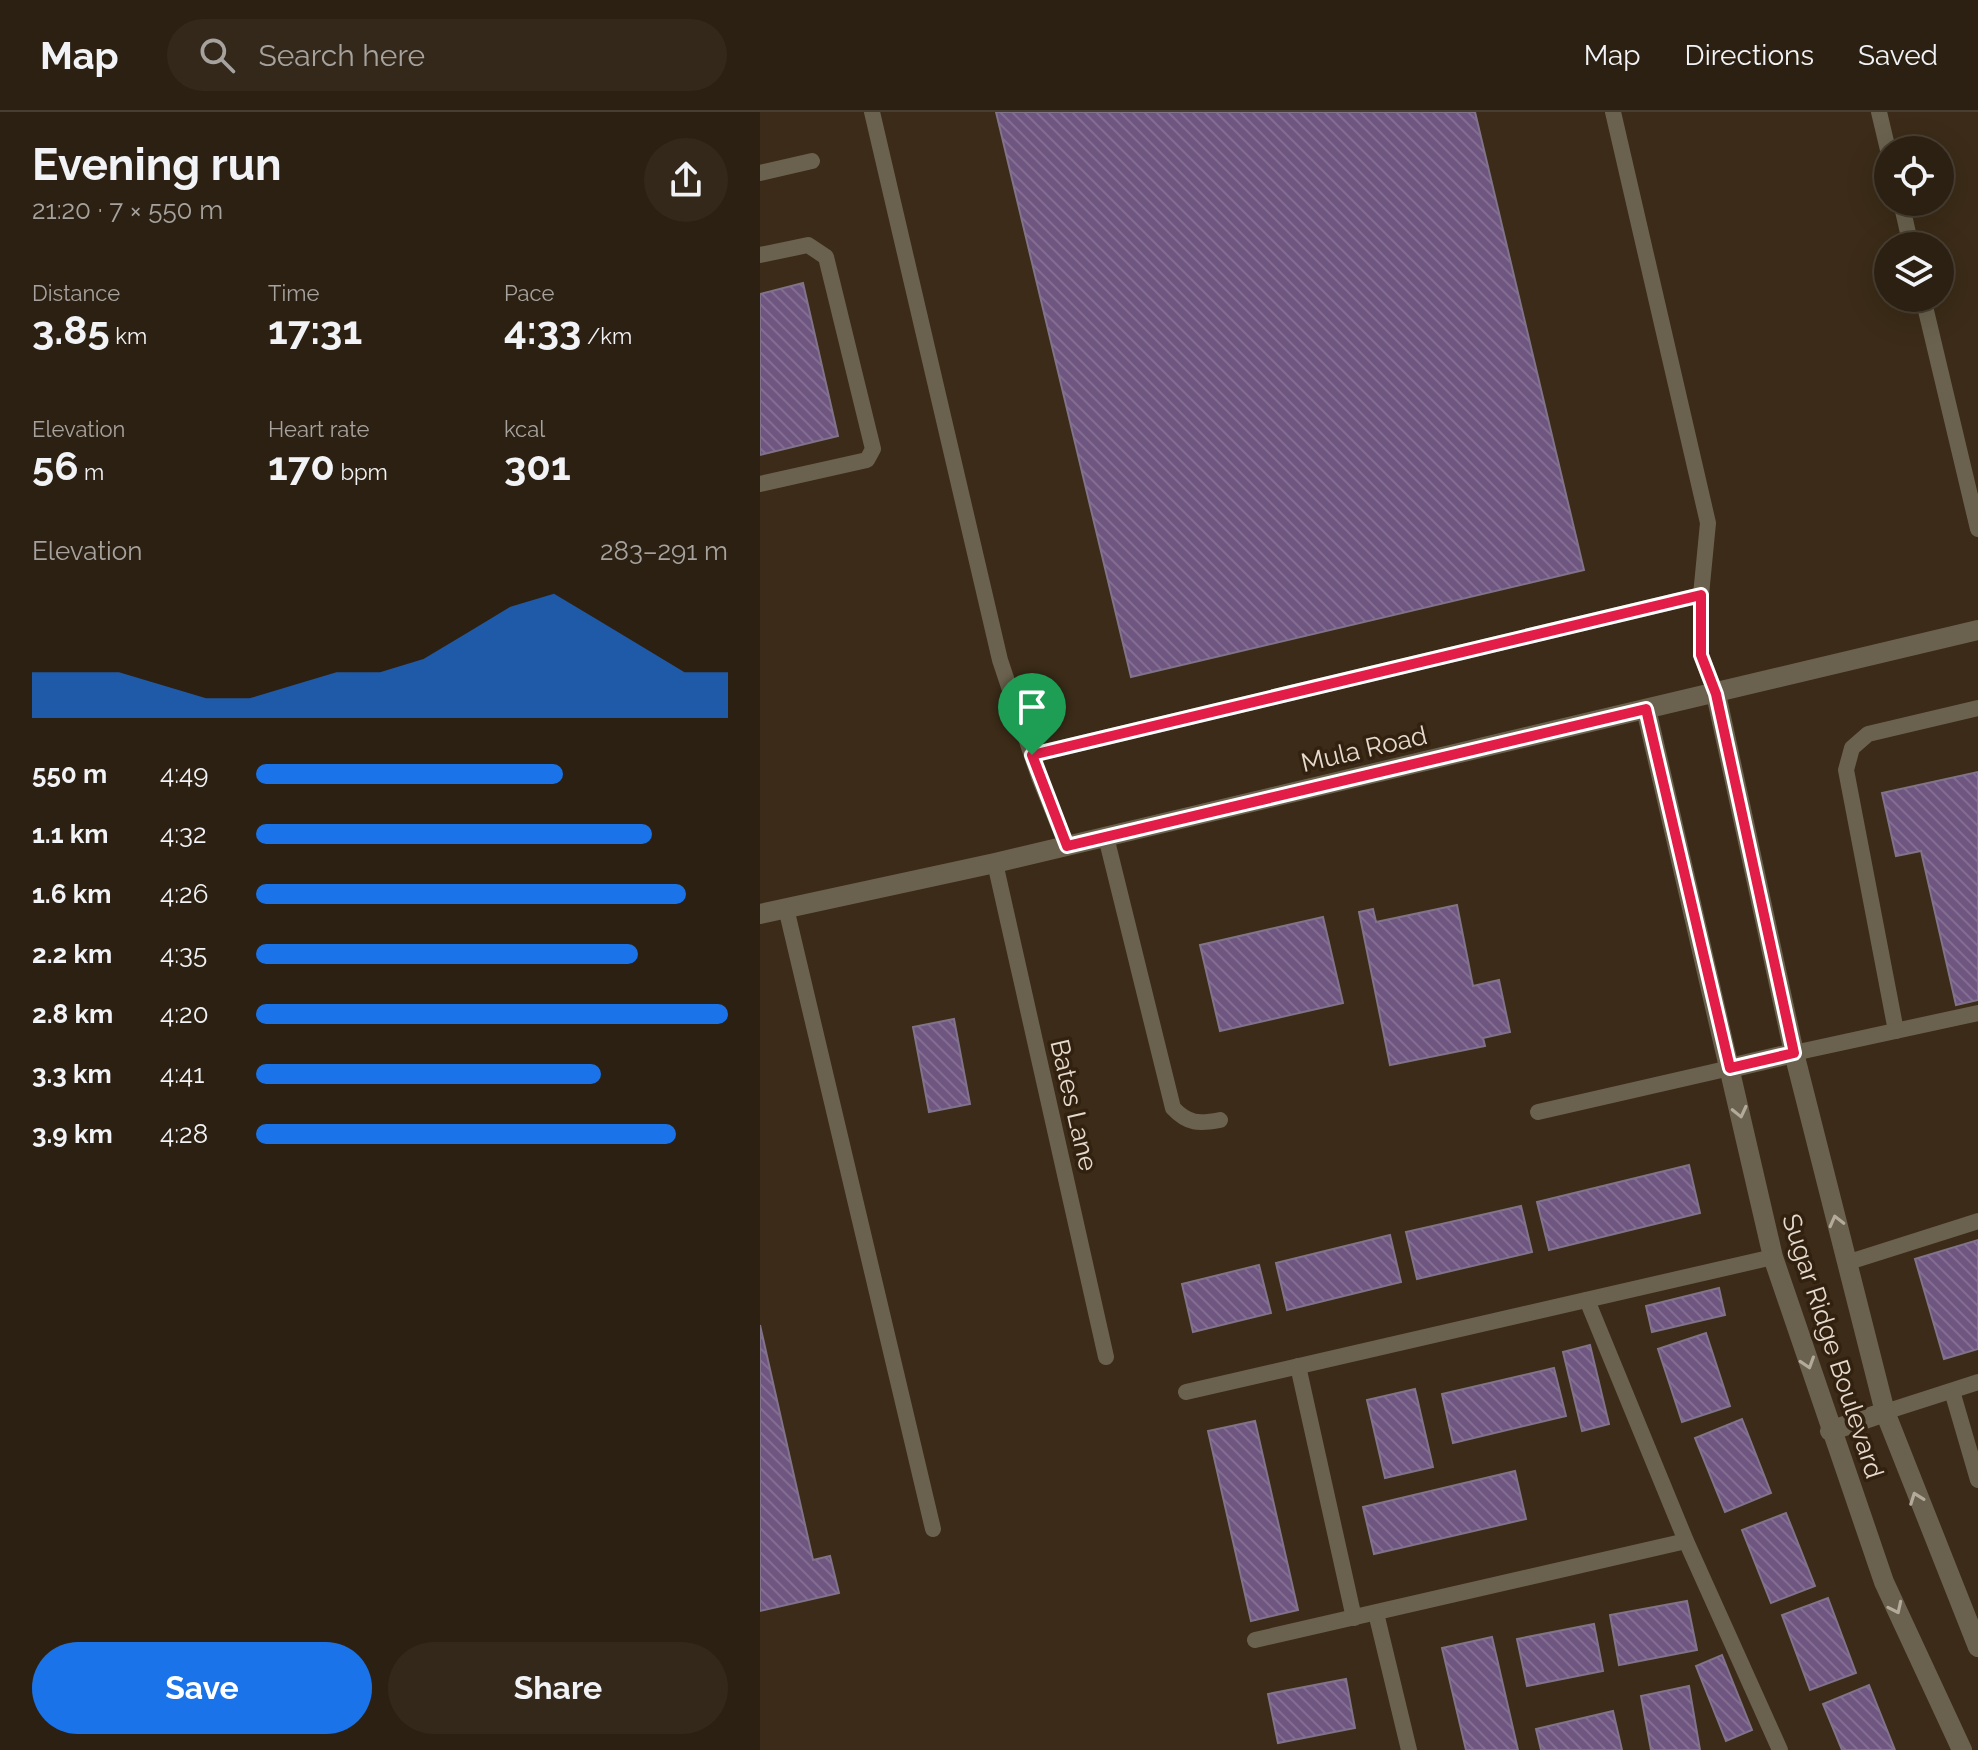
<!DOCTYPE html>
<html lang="en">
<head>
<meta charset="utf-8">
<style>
  body { margin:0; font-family:Raleway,sans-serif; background:#34281b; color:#f1f3f6; height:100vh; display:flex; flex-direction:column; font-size:30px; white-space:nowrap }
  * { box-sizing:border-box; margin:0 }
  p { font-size:26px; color:#a6a39f }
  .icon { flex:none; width:44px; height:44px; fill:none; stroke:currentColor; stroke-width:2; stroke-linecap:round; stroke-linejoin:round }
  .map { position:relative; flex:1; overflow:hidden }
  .drawer { display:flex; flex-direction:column; background:#2c2012; width:760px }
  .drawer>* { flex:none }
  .tools { position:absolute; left:1114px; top:24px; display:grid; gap:16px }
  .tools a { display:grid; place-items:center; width:80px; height:80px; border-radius:50%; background:#2c2012; box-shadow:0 8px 32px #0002,0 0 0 2px #483e32; font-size:40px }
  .pin { position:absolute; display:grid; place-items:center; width:68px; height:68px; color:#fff; margin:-82px -34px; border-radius:50% 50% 50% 0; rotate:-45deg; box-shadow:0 0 8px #0007 }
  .pin .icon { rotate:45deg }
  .round { display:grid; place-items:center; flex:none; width:84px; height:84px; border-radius:42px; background:#34281b }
  .summary { display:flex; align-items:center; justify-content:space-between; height:136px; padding:0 32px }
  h1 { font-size:44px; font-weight:700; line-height:60px }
  .stats { display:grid; grid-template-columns:repeat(3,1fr); gap:12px; height:136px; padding:8px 32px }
  .stats div { display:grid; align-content:center }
  .stats b { font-size:40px; font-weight:700 }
  .stats small { font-size:22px; font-weight:400 }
  .stats p { font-size:22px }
  .chart { height:224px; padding:16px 32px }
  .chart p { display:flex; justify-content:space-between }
  .chart svg { width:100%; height:144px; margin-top:8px; fill:#1a73e8; opacity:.7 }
  .primary-button { display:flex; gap:16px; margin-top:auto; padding:16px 32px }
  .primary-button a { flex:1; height:92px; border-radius:48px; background:#1a73e8; color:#fff; font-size:32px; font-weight:700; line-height:92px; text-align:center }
  .primary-button a+a { background:#34281b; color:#f1f3f6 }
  ul { padding:0 32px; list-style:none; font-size:26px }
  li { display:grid; grid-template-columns:128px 96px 1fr; align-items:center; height:60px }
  li i { height:20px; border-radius:10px; background:#1a73e8 }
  header { display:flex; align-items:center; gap:48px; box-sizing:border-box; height:112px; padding:0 40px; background:#2c2012; border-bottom:2px solid #483e32 }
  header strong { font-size:38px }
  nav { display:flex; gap:44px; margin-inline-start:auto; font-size:28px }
  .search { width:560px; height:72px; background:#34281b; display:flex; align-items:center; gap:20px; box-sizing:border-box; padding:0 28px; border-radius:44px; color:#a6a39f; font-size:30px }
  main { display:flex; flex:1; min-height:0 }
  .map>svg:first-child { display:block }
</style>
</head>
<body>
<header>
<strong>Map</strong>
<div class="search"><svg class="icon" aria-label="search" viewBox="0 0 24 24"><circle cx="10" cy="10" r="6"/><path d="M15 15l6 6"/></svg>Search here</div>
<nav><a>Map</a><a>Directions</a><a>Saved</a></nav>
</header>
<main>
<section class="drawer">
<div class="summary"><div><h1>Evening run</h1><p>21:20 · 7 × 550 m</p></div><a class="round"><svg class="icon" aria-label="share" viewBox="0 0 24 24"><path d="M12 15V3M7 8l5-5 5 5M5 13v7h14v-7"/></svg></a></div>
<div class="stats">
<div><p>Distance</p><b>3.85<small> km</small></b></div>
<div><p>Time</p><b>17:31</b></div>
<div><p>Pace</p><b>4:33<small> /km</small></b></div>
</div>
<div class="stats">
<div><p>Elevation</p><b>56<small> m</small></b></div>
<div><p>Heart rate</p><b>170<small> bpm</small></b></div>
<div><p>kcal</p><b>301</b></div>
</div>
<div class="chart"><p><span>Elevation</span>283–291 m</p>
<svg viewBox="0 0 160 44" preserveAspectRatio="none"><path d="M0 44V30L10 30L20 30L30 34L40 38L50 38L60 34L70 30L80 30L90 26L100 18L110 10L120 6L130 14L140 22L150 30L160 30V44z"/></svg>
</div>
<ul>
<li><b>550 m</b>4:49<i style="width:65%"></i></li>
<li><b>1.1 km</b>4:32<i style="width:84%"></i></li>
<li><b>1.6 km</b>4:26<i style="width:91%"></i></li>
<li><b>2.2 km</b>4:35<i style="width:81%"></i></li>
<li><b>2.8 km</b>4:20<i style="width:100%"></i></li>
<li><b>3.3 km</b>4:41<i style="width:73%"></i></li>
<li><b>3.9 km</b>4:28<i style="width:89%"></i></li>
</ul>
<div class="primary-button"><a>Save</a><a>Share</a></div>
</section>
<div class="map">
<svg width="1218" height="1638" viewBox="0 0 1218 1638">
  <defs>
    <pattern id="building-back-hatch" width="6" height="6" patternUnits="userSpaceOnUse" patternTransform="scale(2)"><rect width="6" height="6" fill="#6e5680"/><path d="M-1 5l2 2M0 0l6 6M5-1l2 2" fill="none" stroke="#836e91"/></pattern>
  </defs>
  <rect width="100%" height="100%" fill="#3b2b18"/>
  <g fill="url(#building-back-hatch)" stroke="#80738a" stroke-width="2">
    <path d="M236 0H715L824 458 371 565Z"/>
    <path d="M43 171 78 324 0 343V182Z"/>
    <path d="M1218 660V888L1196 893 1161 739 1136 744 1122 681Z"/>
    <path d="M697 793 713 874 739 868 750 920 723 926 725 934 630 953 599 800 613 797 616 810Z"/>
    <path d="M563 805 583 891 460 919 440 833Z"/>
    <path d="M194 907 210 992 169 1000 153 915Z"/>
    <path d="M929 1053 940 1101 789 1138 777 1090Z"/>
    <path d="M761 1094 772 1140 657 1167 646 1120Z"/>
    <path d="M630 1123 641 1170 527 1198 516 1151Z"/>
    <path d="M1218 1128V1237L1184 1247 1155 1147Z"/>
    <path d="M499 1153 511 1201 433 1220 422 1172Z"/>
    <path d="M959 1176 965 1203 892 1220 886 1194Z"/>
    <path d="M0 1213 53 1448 70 1444 79 1481 0 1499Z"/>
    <path d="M946 1221 970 1294 922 1310 898 1237Z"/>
    <path d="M830 1233 849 1312 822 1319 803 1240Z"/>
    <path d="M794 1256 806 1304 693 1331 682 1282Z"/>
    <path d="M655 1277 673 1355 625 1366 607 1288Z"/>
    <path d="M982 1307 1011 1381 965 1400 935 1326Z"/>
    <path d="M495 1309 538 1498 491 1509 448 1319Z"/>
    <path d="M755 1359 766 1407 614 1442 603 1395Z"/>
    <path d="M1026 1401 1055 1474 1011 1491 982 1418Z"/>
    <path d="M1068 1486 1096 1561 1050 1578 1022 1503Z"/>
    <path d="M927 1489 937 1538 859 1553 850 1503Z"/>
    <path d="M834 1512 843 1559 767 1574 757 1527Z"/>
    <path d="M732 1525 758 1638H706L682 1536Z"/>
    <path d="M962 1543 992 1618 966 1629 936 1554Z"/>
    <path d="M586 1567 595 1616 518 1631 508 1582Z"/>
    <path d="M1109 1573 1135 1638H1082L1063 1592Z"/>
    <path d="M929 1574 940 1638H891L881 1584Z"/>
    <path d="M853 1599 862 1638H781L776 1617Z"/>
  </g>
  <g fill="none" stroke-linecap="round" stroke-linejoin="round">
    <g stroke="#6a624e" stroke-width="16">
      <path d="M112 0 240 548 279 665 307 734"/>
      <path d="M853 0 948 411 941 483V543L956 582"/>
      <path d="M1119 0 1128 38"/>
      <path d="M0 61 52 49"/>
      <path d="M1141 90 1151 134"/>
      <path d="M0 143 48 133 66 145 113 337 107 348 0 372"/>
      <path d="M1163 186 1218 417"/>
      <path d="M272 643 941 483"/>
      <path d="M346 725 413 996C428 1012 439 1012 460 1008"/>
      <path d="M235 751 346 1245"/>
      <path d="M26 796 173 1417"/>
      <path d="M1136 919 1086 658 1092 636 1108 622 1218 596"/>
      <path d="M1034 941 1218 901"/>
      <path d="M778 1000 970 956"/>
      <path d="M1086 1151 1218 1109"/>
      <path d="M827 1188 926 1429 1020 1638"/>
      <path d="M538 1254 594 1506"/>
      <path d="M1192 1279 1218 1368"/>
      <path d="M426 1280 1013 1145"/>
      <path d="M1125 1300 1218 1270"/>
      <path d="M616 1501 649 1638"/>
      <path d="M495 1528 926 1429"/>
    </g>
    <g stroke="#6a624e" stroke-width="20">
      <path d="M956 582 1034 941 1125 1300 1218 1535"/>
      <path d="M886 597 1013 1145 1124 1470 1202 1638"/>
      <path d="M970 956 1034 941"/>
      <path d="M1070 1319 1125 1300"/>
    </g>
    <path stroke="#6a624e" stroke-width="20" d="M0 802 235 751 1218 518"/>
  </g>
  <defs><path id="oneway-chevron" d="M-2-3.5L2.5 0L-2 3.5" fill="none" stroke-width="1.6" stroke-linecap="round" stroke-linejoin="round" transform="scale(2)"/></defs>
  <g stroke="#b4aa9b">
    <use href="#oneway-chevron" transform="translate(980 1000) rotate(77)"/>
    <use href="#oneway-chevron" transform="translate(1076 1109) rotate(-104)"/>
    <use href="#oneway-chevron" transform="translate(1048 1251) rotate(72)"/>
    <use href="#oneway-chevron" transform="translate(1156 1386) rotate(-110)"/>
    <use href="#oneway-chevron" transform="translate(1136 1496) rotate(65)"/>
  </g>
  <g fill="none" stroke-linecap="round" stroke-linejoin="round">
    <g stroke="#fff" stroke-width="16">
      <path id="route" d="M941 483V543L956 582 1034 941 970 956 886 597 307 734 272 643Z"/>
    </g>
    <use href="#route" stroke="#e11d48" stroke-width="10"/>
  </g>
  <g text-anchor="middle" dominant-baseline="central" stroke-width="7" stroke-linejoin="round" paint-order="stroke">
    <g font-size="26" fill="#e5dacf" stroke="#31210e">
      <text transform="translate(604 637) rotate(-13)">Mula Road</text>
      <text transform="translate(314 993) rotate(77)">Bates Lane</text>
      <text transform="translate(1073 1234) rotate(72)">Sugar Ridge Boulevard</text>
    </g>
  </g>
</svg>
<div class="tools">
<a><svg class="icon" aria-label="locate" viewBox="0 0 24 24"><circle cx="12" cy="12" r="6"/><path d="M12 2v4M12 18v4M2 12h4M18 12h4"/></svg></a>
<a><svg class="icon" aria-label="layers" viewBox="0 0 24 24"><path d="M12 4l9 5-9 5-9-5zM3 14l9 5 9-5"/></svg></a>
</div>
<div class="pin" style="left:272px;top:643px;background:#1e9e55"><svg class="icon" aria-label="arrive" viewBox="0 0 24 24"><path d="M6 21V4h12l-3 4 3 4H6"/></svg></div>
</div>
</main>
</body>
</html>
